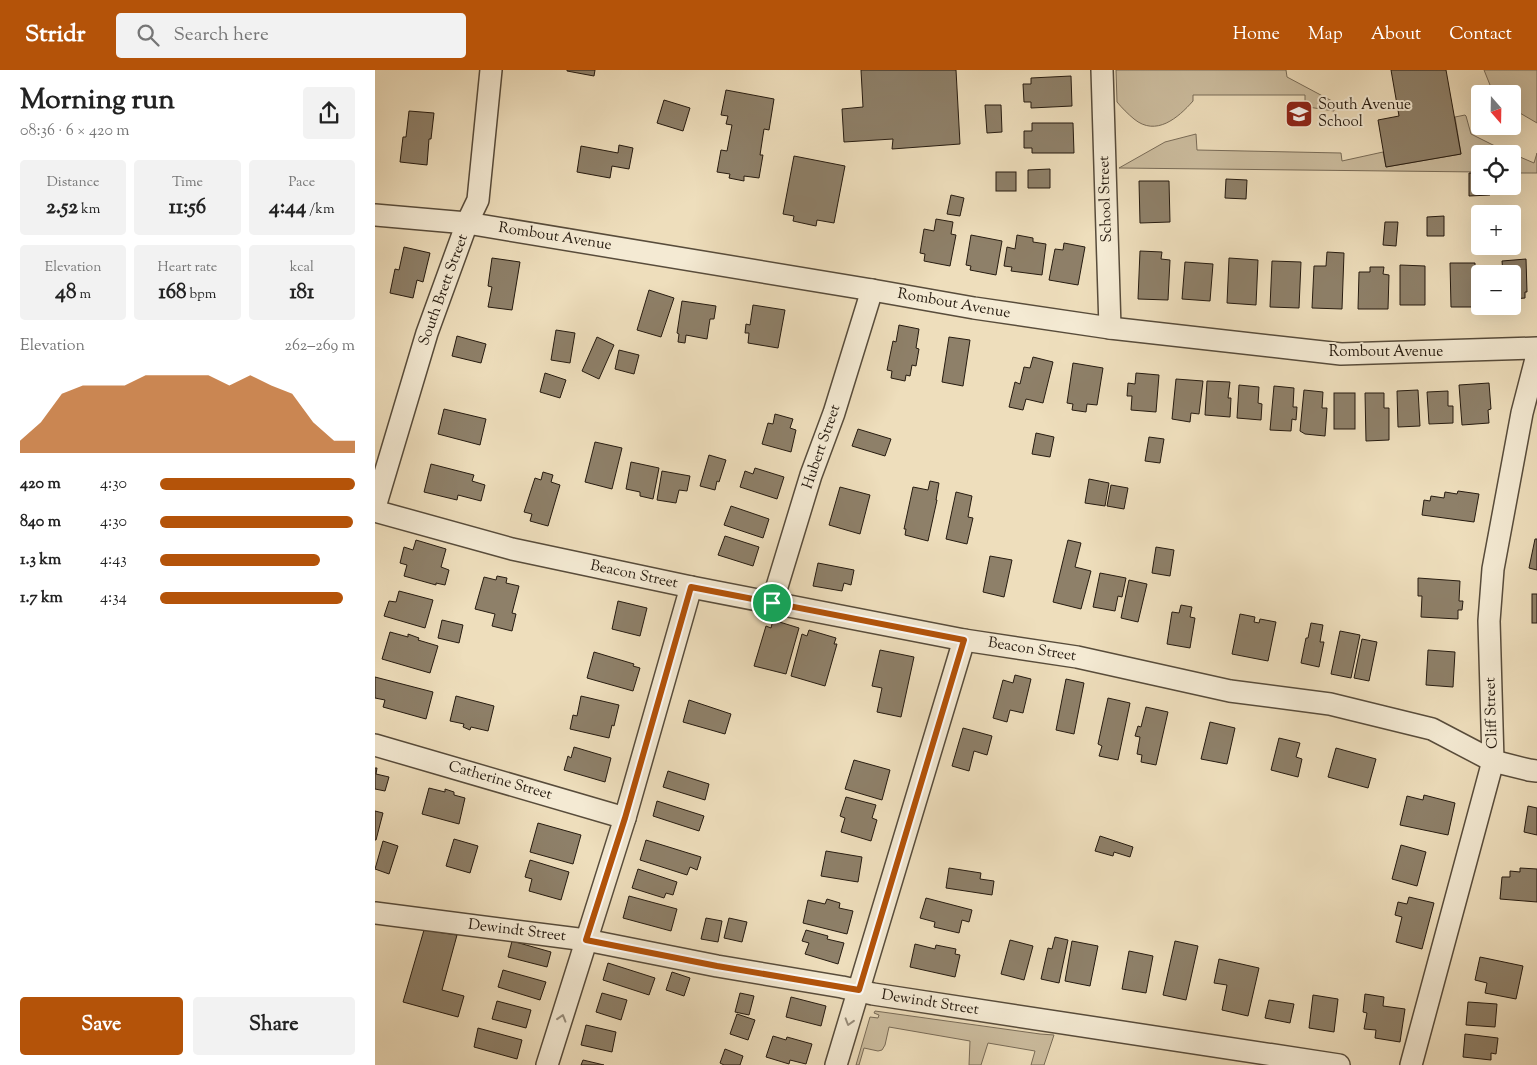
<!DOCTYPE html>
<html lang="en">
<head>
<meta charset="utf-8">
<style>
  body { margin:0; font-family:"Sorts Mill Goudy",serif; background:#f2f2f2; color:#222; height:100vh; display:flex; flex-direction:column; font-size:19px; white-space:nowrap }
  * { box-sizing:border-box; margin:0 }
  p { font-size:16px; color:#767676 }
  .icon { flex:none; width:28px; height:28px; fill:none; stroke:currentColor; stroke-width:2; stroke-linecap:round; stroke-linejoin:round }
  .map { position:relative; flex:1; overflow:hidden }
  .sheet { display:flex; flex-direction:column; background:#fff; width:375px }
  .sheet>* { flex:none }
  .needle { width:32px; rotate:160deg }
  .fabs { position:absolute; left:1096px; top:15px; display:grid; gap:10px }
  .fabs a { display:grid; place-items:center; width:50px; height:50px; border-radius:5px; background:#fff; box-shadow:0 5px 20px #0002; font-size:25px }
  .pin { position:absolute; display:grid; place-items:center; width:42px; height:42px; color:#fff; margin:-21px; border:2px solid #fff; border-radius:50%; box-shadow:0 1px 5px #0007 }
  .round { display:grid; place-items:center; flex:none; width:52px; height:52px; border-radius:5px; background:#f2f2f2 }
  .headline { display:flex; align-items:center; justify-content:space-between; height:85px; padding:0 20px }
  h1 { font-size:28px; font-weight:800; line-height:38px }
  .metrics { display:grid; grid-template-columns:repeat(3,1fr); gap:8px; height:85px; padding:5px 20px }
  .metrics div { display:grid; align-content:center; border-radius:5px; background:#f2f2f2; text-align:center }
  .metrics b { font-size:21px; font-weight:800 }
  .metrics small { font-size:14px; font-weight:400 }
  .metrics p { font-size:14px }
  .chart { height:140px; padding:10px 20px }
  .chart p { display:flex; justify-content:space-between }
  .chart svg { width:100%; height:90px; margin-top:5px; fill:#b45309; opacity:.7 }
  .primary-button { display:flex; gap:10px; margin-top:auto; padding:10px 20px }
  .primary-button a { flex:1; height:58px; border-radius:5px; background:#b45309; color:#fff; font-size:20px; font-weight:800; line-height:58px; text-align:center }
  .primary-button a+a { background:#f2f2f2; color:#222 }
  ul { padding:0 20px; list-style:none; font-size:16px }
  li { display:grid; grid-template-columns:80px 60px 1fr; align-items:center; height:38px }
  li i { height:12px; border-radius:6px; background:#b45309 }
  header { display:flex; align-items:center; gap:30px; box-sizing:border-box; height:70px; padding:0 25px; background:#b45309; color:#fff }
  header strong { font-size:24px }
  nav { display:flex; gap:28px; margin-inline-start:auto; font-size:18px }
  .search { width:350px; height:45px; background:#f2f2f2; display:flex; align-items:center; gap:12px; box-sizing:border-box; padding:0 18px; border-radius:5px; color:#767676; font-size:19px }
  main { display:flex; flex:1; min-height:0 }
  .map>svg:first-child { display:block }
</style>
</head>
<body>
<header>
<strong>Stridr</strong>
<div class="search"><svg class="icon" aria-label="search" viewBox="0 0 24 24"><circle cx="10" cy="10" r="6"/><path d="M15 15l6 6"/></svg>Search here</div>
<nav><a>Home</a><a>Map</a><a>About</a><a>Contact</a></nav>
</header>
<main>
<section class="sheet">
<div class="headline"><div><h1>Morning run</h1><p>08:36 · 6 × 420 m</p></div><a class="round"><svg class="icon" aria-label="share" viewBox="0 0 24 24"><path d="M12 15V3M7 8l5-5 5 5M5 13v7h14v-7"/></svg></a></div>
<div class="metrics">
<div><p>Distance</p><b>2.52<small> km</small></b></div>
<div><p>Time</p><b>11:56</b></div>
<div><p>Pace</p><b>4:44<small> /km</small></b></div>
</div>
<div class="metrics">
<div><p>Elevation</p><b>48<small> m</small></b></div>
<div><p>Heart rate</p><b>168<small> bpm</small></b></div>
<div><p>kcal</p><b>181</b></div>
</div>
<div class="chart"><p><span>Elevation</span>262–269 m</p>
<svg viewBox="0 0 160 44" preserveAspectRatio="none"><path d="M0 44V38L10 29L20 15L30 11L40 11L50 11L60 6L70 6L80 6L90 6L100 11L110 6L120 11L130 15L140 29L150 38L160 38V44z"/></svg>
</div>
<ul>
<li><b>420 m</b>4:30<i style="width:100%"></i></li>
<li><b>840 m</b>4:30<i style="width:99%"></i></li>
<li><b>1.3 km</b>4:43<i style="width:82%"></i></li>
<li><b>1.7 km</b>4:34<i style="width:94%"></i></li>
</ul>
<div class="primary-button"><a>Save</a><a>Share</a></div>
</section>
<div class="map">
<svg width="1162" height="995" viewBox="0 0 1162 995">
  <rect width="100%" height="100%" fill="#eedebc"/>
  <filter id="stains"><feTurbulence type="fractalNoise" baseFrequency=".004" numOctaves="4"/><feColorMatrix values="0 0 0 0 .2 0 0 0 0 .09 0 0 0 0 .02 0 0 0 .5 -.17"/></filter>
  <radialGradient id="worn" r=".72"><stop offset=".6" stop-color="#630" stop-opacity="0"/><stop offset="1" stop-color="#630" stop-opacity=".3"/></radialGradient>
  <g fill="#ccbd9f" stroke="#796c58">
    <path d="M741 0H911L912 7 957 31 959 41 933 37 930 34V25H818V31C803 48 781 67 759 49 753 44 747 38 742 32Z"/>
    <path d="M1109 0H1162V53L1138 39V24H1122L1115 15Z"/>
    <path d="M1090 45 1091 46 1096 64 1136 84H1105V102L744 98 790 72 821 64 822 80 966 83 967 91 1008 82 1011 97 1086 84 1080 47Z"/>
    <path d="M1162 83V103H1138V84L1159 93Z"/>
    <path d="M500 941 665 964 679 965 669 995H656L660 981 613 973 606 995H594L595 971 514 957 510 975 507 980 503 981 489 978 484 995H481L495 947 503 948 504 945 499 943Z"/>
  </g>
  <g fill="#8e8069" stroke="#261b10">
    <path d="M192 0H220L219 6 192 1Z"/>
    <path d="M486 0H581L585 74 517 79 518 69 469 72 467 39 488 37Z"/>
    <path d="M1016 0H1071L1086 84 1011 97 1003 50 1024 46Z"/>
    <path d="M696 6 697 36 656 38V32H649L648 14H656V8Z"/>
    <path d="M351 20 399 29 394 60 389 59 385 85H388L384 108 369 106V111L354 108 355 104 342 102 346 80 352 81 357 55 351 54 353 46 346 45Z"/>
    <path d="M289 30 315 38 308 61 282 53Z"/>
    <path d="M610 35H626L627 62 612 63Z"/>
    <path d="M34 41 59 43 56 69H54L52 95 25 92 28 67H31Z"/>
    <path d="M657 53H698L699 83H657V78H649V61H657Z"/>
    <path d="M244 75 258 78 254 99 237 96 235 108 202 102 206 76 243 83Z"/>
    <path d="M419 86 470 96 459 153 442 150 441 156 418 151 419 146 408 144Z"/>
    <path d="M675 99V118H653V100Z"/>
    <rect x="621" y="102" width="20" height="19"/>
    <path d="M1094 103H1105V116H1114L1115 125 1094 126Z"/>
    <path d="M851 109 872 110 871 129 850 128Z"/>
    <path d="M764 111H794L795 152 765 153Z"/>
    <path d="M576 125 589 128 585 146 572 144Z"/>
    <path d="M1069 146V166H1052V147Z"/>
    <path d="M561 149 578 152 576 164 581 165 575 196 549 191 550 184 545 183 549 159 559 161Z"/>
    <path d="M1010 152H1023L1021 176 1008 175Z"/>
    <path d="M596 165 627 171 621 205 595 200 596 196 591 195Z"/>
    <path d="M642 165 658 168V172L671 174 667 205 636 201 637 197 629 196 632 177 640 179Z"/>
    <path d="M689 173 710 177 703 215 674 210 680 179 688 180Z"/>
    <path d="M29 177 55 183 48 212 42 210 38 228 15 223 20 199 24 200Z"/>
    <path d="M765 181 787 182 786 189 795 190 793 230 763 229Z"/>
    <path d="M952 182 969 183 967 239 937 238 939 196H951Z"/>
    <path d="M117 188 145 192 137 240 113 237 117 217 113 216Z"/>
    <path d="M854 188 883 190 881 235 852 233Z"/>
    <path d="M1151 189 1152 222H1150V228L1138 229V204H1128L1127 191Z"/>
    <path d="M897 191 926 192 924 238 895 237Z"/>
    <path d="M810 192 838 194 835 231 807 229Z"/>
    <path d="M1075 193H1100V237H1076Z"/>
    <path d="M1025 195 1050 196V235H1025Z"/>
    <path d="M995 197H1009L1008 204 1014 205 1013 239H983L984 202H995Z"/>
    <path d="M274 220 299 228 286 267 262 260Z"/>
    <path d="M307 231 341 236 339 249H335L332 269 311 265 310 273 303 272 304 264 302 263Z"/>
    <path d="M378 235 410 240 403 278 373 273 374 263H370L371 254 375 255Z"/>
    <path d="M524 255 544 259 541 278 544 279 541 296 537 295 535 306 531 305 530 311 516 308 517 301 512 300 518 271 521 272Z"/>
    <path d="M181 260 200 263 195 293 176 290Z"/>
    <path d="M82 266 111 274 106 293 77 286Z"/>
    <path d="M222 267 239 275 224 309 207 301Z"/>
    <path d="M574 267 595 270 588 316 567 312Z"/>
    <path d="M244 280 264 285 259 304 240 299Z"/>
    <path d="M658 287 678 292 668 333 651 329 648 340 634 337 640 312 645 314 649 297 655 298Z"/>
    <path d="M698 293 728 298 722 335 712 334 711 342 697 340 698 334 692 333Z"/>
    <path d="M170 303 191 310 185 328 165 322Z"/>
    <path d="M761 303 784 305 781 342 756 340 757 326H752L753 313 760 314Z"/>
    <path d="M801 309 828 311 824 344 816 343 815 352 797 349Z"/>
    <path d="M832 311 855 312 853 328H856L855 347 830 345Z"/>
    <path d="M1114 313 1116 339 1113 340 1114 353 1087 355 1084 315Z"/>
    <path d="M864 315 884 317 883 333 887 334 886 350 862 348Z"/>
    <path d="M899 316 919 318 918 337H922L921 350 917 349 916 361 895 360Z"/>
    <path d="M929 320 948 322 947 338H952L950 366 930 364 925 361Z"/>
    <path d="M1043 320 1045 356 1023 357 1022 321Z"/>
    <path d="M1073 321V336H1078V353L1054 354 1052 322Z"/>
    <rect x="959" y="323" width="21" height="36"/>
    <path d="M990 323H1009V338H1014V370L991 371Z"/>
    <path d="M69 339 111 349 105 375 63 364Z"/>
    <path d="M400 344 418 349 415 358 421 360 416 382 387 374 393 353 398 354Z"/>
    <path d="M483 359 516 369 510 386 477 376Z"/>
    <path d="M661 363 679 367 675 387 657 384Z"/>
    <path d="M774 367 789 369 785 393 770 391Z"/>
    <path d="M220 372 247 378 237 419 210 412Z"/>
    <path d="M334 385 351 390 344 412 342 411 340 420 325 416Z"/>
    <path d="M256 392 284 398 278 429 265 426V422L251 419Z"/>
    <path d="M56 394 99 405 97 411 110 415 106 431 83 425 82 430 49 422Z"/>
    <path d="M380 398 409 407 402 429 365 417 370 401 378 404Z"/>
    <path d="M287 401 315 406 312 421 304 420 301 433 282 430Z"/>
    <path d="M168 402 178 405 176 412 185 415 173 456 155 451 157 444 149 442 160 408 166 410Z"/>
    <path d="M714 409 734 413 730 436 710 433Z"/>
    <path d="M555 411 564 413 561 430H562L553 471 530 465 531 459H529L538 417 553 420Z"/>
    <path d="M736 415 753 418 749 439 732 436Z"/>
    <path d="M465 417 495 425 485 464 454 455Z"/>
    <path d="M1083 421 1104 424 1099 452 1047 445 1049 430 1055 431 1056 426 1069 428 1070 422 1082 424Z"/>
    <path d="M581 422 597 426 593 447 598 448 592 474 571 469Z"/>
    <path d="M356 436 394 449 388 468 349 455Z"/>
    <path d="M350 466 384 477 378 496 343 485Z"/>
    <path d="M1160 469H1162V500L1154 498Z"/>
    <path d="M41 470 71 479 66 497 74 500 70 515 61 513V515L29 506 32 495 25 493 29 477 38 480Z"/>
    <path d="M693 470 706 473 700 497 716 501 706 539 678 532Z"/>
    <path d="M781 477 799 480 795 506 777 503Z"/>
    <path d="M615 486 637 490 629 527 608 522Z"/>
    <path d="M443 493 479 500 476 515 469 513 467 521 438 516Z"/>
    <path d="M725 503 751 508 747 527 743 526 740 541 718 537Z"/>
    <path d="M122 506 132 508 131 513 144 516 137 543 141 544 137 561 117 556 120 544 100 539 109 507 121 510Z"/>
    <path d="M1043 508 1085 511 1084 531H1088L1087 540H1083V549L1046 547 1047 526H1043Z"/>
    <path d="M754 510 772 514 763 552 746 548Z"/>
    <path d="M24 521 58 530 50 558 9 546 14 531 21 532Z"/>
    <rect x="1157" y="524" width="5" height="29"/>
    <path d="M243 531 272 538 265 566 237 559Z"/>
    <path d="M806 535 817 537 815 547 820 548 815 578 792 574 797 542 804 543Z"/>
    <path d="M865 544 880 547 879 552 884 553 885 549 901 552 893 591 857 584Z"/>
    <path d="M67 550 88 555 84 573 63 568Z"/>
    <path d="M398 550 424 558 411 604 379 596 391 556 396 558Z"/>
    <path d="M936 553 948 555 945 572H949L944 597 926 593 931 568H933Z"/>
    <path d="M434 560 461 568 459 574H462L450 616 416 606 427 564 432 566Z"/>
    <path d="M965 561 985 565 976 608 956 604Z"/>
    <path d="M15 562 33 567V564L44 568 43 570 63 576 55 603 7 589Z"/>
    <path d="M987 569 1002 572 994 611 979 608Z"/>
    <path d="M505 580 539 587 526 647 502 642 507 618 497 616Z"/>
    <path d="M1053 580 1080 582 1078 617 1051 615Z"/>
    <path d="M219 582 259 594 258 596 265 598 258 621 212 608Z"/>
    <path d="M640 605 656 609 648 643 635 640 632 652 618 648 628 610 638 613Z"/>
    <path d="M0 607 58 622 51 649 8 637 10 630 0 628Z"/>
    <path d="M691 609 709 613 699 664 681 660Z"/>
    <path d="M81 626 119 636 113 661 96 657 95 660 88 657 89 654 75 651Z"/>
    <path d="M206 626 244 635 239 656 237 655 234 668 195 659 198 645 202 646Z"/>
    <path d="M733 628 755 633 743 690 724 686 727 676 723 674Z"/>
    <path d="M314 630 356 644 350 664 308 652Z"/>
    <path d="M771 637 793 642 781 695 766 692 767 685 762 684 765 667 760 666 763 656 766 657Z"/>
    <path d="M835 652 860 658 852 694 826 689Z"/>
    <path d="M588 658 617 666 612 685 599 681 594 701 577 696Z"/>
    <path d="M904 668 925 673 921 687 927 689 923 707 896 700Z"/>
    <path d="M199 677 236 688 230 712 189 700 193 686 196 688Z"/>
    <path d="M961 678 1001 689 993 718 953 707Z"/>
    <path d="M479 690 515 700 507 730 470 719Z"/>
    <path d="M0 698H2L1 704 14 707 10 721 0 719Z"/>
    <path d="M293 701 334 714 330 730 288 717Z"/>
    <path d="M54 718 70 722V719L79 722V725L90 728 84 754 47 744Z"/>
    <path d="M1049 725 1080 733 1073 765 1025 755 1032 726 1048 730Z"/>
    <path d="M471 727 501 735 497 748 502 750 496 771 466 762 470 748 465 746Z"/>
    <path d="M282 731 329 746 324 761 278 746Z"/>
    <path d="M1153 736 1162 738V765L1149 762Z"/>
    <path d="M0 741 8 743 1 770H0Z"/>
    <path d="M163 753 206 765 198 794 155 782Z"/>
    <path d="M725 766 758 777 755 787 739 782 738 786 720 781Z"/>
    <path d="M79 769 103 776 95 803 71 796Z"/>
    <path d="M271 770 326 787 322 800 315 797 312 805 265 790Z"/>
    <path d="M8 771 23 776 14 804 0 799Z"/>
    <path d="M1026 775 1051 782 1042 816 1017 809Z"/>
    <path d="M451 781 487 787 483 812 446 806Z"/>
    <path d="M155 790 194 802 186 830 154 821 157 809 150 807Z"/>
    <path d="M574 798 606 803 605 809 619 811 617 825 571 818Z"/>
    <path d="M1145 798 1162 799V832L1125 829 1127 807H1135V801L1145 802Z"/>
    <path d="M263 799 302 812 298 825 291 823 289 828 257 818Z"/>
    <path d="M254 826 302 839 296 861 248 848Z"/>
    <path d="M1034 827 1059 833 1047 879 1021 872 1027 847 1020 845 1023 832 1032 834Z"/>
    <path d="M551 828 597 840 594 852 587 850 584 863 559 857 560 852 545 848Z"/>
    <path d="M452 829 465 833 464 838 478 841 472 864 428 853 433 830 450 834Z"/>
    <path d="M331 848 347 851 343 872 326 869Z"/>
    <path d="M354 848 372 852 367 872 349 868Z"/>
    <path d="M49 860 82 865 67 920 89 926 83 947 28 932Z"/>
    <path d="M431 860 453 866 452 869 469 873 463 894 430 884 434 873 427 871Z"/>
    <path d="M680 867 693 870 684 913 666 909 673 878 677 879Z"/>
    <path d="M635 870 658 876 649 910 626 904Z"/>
    <path d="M137 871 176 882 172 897 133 887Z"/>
    <path d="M697 871 723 876 715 916 690 911Z"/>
    <path d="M800 871 823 876 811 930 788 925Z"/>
    <path d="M540 874 560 879 561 875 581 879 580 884 585 885 580 907 535 897Z"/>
    <path d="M754 881 778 886 771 923 747 919Z"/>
    <path d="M1105 887 1148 896 1141 929 1110 923 1112 913 1100 910Z"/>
    <path d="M844 889 884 898 873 946 847 940 852 915 839 913Z"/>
    <path d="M233 893 280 908 274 925 228 910Z"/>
    <path d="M128 900 171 912 165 930 123 917Z"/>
    <path d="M297 902 315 908 309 926 291 920Z"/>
    <path d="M227 923 252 930 246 950 221 942Z"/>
    <path d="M365 923 379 926 374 945 360 942Z"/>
    <path d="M990 924 1009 927 1008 936 1030 939 1025 972 1000 968 1001 960 989 959 992 943 988 942Z"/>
    <path d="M938 925 963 929 959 962 934 958Z"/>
    <path d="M416 927 451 936 446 956 411 947Z"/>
    <path d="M894 930 919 934 915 953 890 948Z"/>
    <path d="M122 931 156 940 151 958 117 949Z"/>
    <path d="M1093 932 1122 934 1120 957 1091 955Z"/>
    <path d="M362 944 380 950 373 970 355 964Z"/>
    <path d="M211 955 241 962 237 982 206 975Z"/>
    <path d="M103 958 147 970 142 989 99 977Z"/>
    <path d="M1090 964 1123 968 1121 984 1116 983V990L1088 987Z"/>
    <path d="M398 966 411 970 412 967 437 974 431 994 415 990 414 994 391 987Z"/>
    <path d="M350 979 368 986 365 995H349L345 993Z"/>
    <path d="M208 990 229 995H206Z"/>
  </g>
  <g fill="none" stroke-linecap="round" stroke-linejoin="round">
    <g stroke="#584c3b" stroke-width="24">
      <g id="street">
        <path d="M727 0 735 258"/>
        <path d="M0 145 92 153 497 220 599 238 735 258 966 284 1162 278"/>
        <path d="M0 437 52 263 92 153 103 130 116 0"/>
        <path d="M0 441 137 479 316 517 589 570 702 587 855 621 955 634 1057 659 1118 691 1154 700 1162 701"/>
        <path d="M397 533 436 405 459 343 497 220"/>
        <path d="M0 675 250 748"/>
        <path d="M0 843 211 870 342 896 467 917 498 924 964 995"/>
        <path d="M172 995 250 748 316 517"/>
        <path d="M461 995 589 570"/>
        <path d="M1036 995 1118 691 1114 551 1118 499 1147 343 1162 285"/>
      </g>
    </g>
    <use href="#street" stroke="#f4ead3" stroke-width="21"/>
  </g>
  <defs><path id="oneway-chevron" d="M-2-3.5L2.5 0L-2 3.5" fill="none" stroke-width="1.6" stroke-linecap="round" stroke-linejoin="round" transform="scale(1.25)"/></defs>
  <g stroke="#978d7b">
    <use href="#oneway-chevron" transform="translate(187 948) rotate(-73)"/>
    <use href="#oneway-chevron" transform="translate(474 952) rotate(107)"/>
  </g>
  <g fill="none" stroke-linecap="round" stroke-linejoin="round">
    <g stroke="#fff" stroke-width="10">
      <path id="route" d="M316 517 589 570 484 920 342 896 211 870 250 748Z"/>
    </g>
    <use href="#route" stroke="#b45309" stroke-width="6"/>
  </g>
  <defs>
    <g id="school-square" transform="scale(1.4375)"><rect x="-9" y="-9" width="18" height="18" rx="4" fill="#8f2418" stroke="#f4ead3"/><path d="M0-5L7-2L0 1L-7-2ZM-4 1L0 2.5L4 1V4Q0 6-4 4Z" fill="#fff"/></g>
  </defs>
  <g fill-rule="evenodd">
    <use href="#school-square" x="924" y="44"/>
  </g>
  <g text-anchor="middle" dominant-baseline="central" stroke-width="4" stroke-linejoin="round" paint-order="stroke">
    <g font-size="15" fill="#261b10" stroke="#f4ead3" text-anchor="start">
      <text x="943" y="35">South Avenue<tspan x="943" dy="17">School</tspan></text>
    </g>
    <g font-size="15" fill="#261b10" stroke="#f4ead3">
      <text transform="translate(731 129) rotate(-92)">School Street</text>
      <text transform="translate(180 167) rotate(9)">Rombout Avenue</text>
      <text transform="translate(69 220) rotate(-70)">South Brett Street</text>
      <text transform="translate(579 234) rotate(10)">Rombout Avenue</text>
      <text x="1011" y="282">Rombout Avenue</text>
      <text transform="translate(447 377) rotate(-71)">Hubert Street</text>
      <text transform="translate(259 505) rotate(12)">Beacon Street</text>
      <text transform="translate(657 580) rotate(9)">Beacon Street</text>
      <text transform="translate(1117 643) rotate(-92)">Cliff Street</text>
      <text transform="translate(125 711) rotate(16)">Catherine Street</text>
      <text transform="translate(142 861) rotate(7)">Dewindt Street</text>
      <text transform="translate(555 933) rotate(9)">Dewindt Street</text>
    </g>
  </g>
  <rect width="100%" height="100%" filter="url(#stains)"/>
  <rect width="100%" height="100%" fill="url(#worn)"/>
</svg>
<div class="fabs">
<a><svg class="needle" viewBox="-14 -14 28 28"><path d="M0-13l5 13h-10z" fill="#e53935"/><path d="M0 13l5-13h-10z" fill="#767676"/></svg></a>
<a><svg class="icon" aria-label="locate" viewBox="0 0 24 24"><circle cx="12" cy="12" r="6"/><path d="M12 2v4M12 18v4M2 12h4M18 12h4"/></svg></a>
<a>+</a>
<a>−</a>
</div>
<div class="pin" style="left:397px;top:533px;background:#1e9e55"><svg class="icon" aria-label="arrive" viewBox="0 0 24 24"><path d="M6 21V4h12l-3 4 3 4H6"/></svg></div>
</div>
</main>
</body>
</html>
